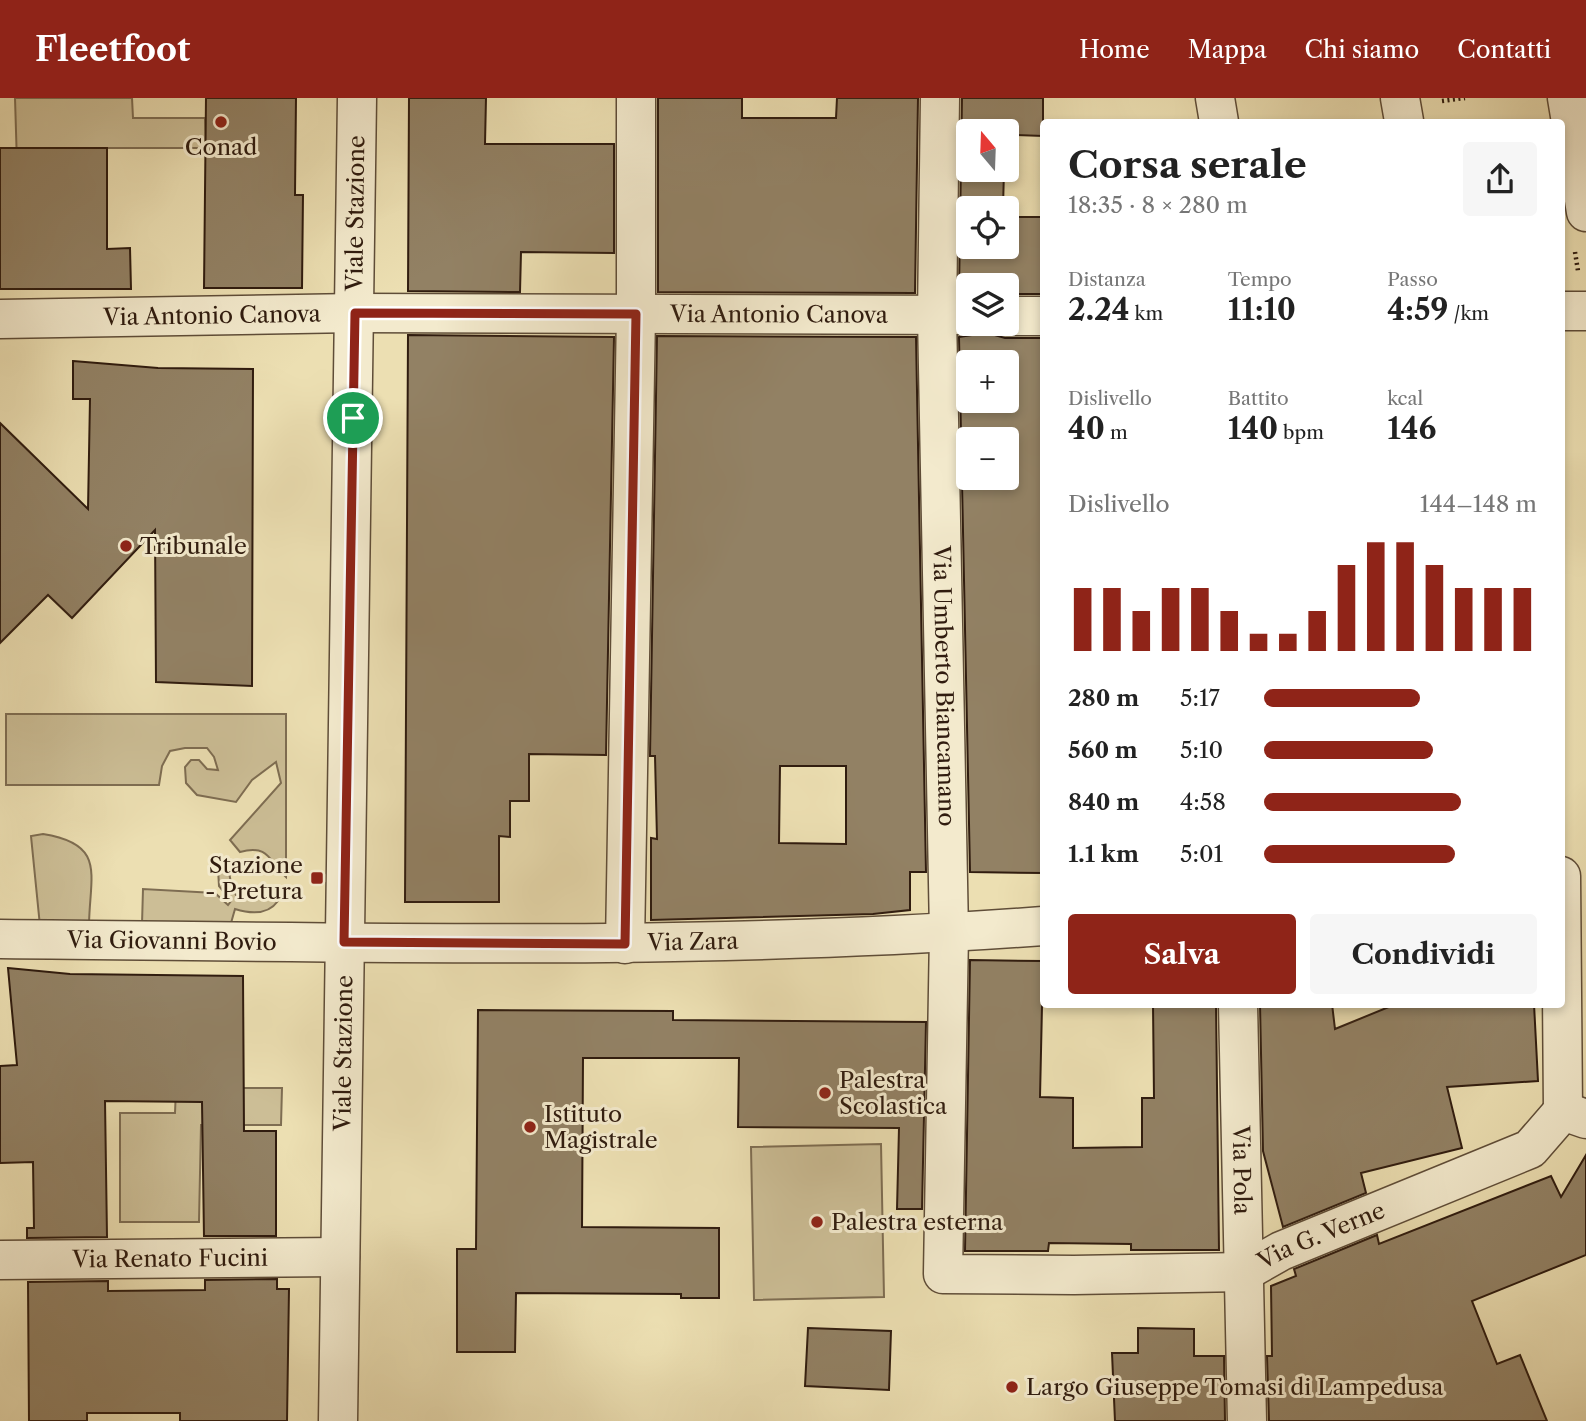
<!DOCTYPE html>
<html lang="it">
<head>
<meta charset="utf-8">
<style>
  body { margin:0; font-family:"Libre Caslon Text",serif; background:#f6f6f6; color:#222; height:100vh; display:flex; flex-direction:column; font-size:26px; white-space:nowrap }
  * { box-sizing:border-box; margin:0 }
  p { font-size:23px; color:#767676 }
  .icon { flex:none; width:38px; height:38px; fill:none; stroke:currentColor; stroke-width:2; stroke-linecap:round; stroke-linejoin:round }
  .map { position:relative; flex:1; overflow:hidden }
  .drawer { position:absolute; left:1040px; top:21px; width:525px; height:889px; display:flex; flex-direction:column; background:#fff; border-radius:7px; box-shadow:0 4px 10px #0003 }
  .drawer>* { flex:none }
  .needle { width:46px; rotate:341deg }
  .controls { position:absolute; left:956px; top:21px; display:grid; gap:14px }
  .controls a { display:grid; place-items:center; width:63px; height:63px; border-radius:7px; background:#fff; box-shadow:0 4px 10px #0003; font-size:35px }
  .pin { position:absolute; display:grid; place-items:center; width:60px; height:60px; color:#fff; margin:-30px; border:4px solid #fff; border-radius:50%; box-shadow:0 2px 7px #0007 }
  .round { display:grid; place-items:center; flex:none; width:74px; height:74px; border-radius:7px; background:#f6f6f6 }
  .overview { display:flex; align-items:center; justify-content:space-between; height:119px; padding:0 28px }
  h1 { font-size:38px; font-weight:700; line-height:52px }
  .figures { display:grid; grid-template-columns:repeat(3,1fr); gap:10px; height:119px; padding:7px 28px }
  .figures div { display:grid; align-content:center }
  .figures b { font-size:30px; font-weight:700 }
  .figures small { font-size:19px; font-weight:400 }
  .figures p { font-size:19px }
  .chart { height:196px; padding:14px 28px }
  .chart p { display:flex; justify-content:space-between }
  .chart svg { width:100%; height:126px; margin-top:7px; stroke:#8f2418; stroke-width:6 }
  .button { display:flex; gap:14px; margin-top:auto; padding:14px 28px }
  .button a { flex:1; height:80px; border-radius:7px; background:#8f2418; color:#fff; font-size:28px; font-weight:700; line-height:80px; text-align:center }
  .button a+a { background:#f6f6f6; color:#222 }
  ul { padding:0 28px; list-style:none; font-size:23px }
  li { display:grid; grid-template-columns:112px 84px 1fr; align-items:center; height:52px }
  li i { height:18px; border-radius:9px; background:#8f2418 }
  header { display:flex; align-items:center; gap:42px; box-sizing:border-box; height:98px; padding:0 35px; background:#8f2418; color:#fff }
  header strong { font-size:33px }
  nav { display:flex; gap:38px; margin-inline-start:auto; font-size:24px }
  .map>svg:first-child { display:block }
</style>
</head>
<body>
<header>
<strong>Fleetfoot</strong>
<nav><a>Home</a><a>Mappa</a><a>Chi siamo</a><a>Contatti</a></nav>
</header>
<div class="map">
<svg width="1586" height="1323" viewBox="0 0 1586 1323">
  <rect width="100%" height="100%" fill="#ecdfb2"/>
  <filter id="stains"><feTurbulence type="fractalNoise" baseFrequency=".00286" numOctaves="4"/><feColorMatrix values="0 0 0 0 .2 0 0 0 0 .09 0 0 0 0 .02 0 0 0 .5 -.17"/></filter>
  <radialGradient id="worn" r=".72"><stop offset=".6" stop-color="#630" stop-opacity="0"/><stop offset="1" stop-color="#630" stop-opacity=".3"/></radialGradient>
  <g fill="#ccbe96" stroke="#7e6d52" stroke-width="2">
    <path d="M15 0H132L133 20H205L206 50H78L17 66Z"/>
    <path d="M6 616H286V779C269 763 269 746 240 754L230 742 281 685 276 664 252 682 236 704 197 697 186 685 185 669 191 662H199L207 671 218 672 214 659 207 650H185L170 653 162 668 159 687H6Z"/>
    <path d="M43 736C106 746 90 776 89 826L40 828 31 738Z"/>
    <path d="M222 767 228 769 231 785 236 797C253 802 260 802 275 793L278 803C268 817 251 816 235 811L231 825 142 826 143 791 215 795 228 807 231 803 219 788 218 771Z"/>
    <path d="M176 990H282L281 1027H201L199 1124H120V1015H175Z"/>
    <path d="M881 1046 884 1199 754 1202 751 1049Z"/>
  </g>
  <g fill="#928164" stroke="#301c0f" stroke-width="2" fill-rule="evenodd">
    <path d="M206 0H296L295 97H303L302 190H204Z"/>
    <path d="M409 0H486L485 46H614V155L521 154 520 194 408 193Z"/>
    <path d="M658 0H742V20H836L837 0H918L915 195 658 194Z"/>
    <path d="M962 0H1043V38L1013 37 1012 42H1006V33H968V72H1004L1003 110H968V149H1006V119H1043V196H1006V187H968V195H959Z"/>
    <path d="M0 50H107V151L130 150 131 191H0Z"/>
    <path d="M987 228 995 237 1005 240H1043V775L970 774 959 239 978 236ZM968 264H1006V303H968ZM968 341H1006V380H968Z"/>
    <path d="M408 237 614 239 606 657 529 656V703H510V739L499 738V804H405Z"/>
    <path d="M657 238 916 239 926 774H910V812L873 816 651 822V740L657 741 655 658H650ZM780 668H846V746L779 745Z"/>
    <path d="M73 263 158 270 253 271 252 588 156 584 155 432 72 520 48 497 0 545V325L88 411 90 301H73Z"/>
    <path d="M970 862 1043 863 1040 999 1073 1000V1050L1142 1049V1000H1154L1153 906H1216L1219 1152H1131V1146L1049 1145 1048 1153H965Z"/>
    <path d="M8 870 70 876 243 878 244 1033H276V1138H204L202 1004 105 1003 107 1139 27 1140V1130H34L33 1064 0 1065V968L17 967Z"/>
    <path d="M1260 906H1332L1335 931 1396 906H1534L1538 983 1447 989 1462 1050 1361 1075 1366 1095 1283 1129 1263 1053Z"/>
    <path d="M478 912 673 913V922L926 924 922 1111H897L899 1030 738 1029 739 960H583L582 1129 719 1130V1200H681V1196L516 1195 515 1254H457V1151H476Z"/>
    <path d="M1586 1057V1157L1472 1203 1497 1266 1520 1257 1547 1323H1269L1267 1258H1272L1271 1188 1296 1178 1294 1171 1377 1137 1379 1146 1551 1078 1561 1099Z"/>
    <path d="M277 1181V1191H289L287 1323H180V1315H87V1323H29L28 1184 108 1183V1193L205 1192V1182Z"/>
    <path d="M808 1230 891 1233 889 1292 805 1288Z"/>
    <path d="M1138 1230 1194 1231V1258H1224L1225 1323H1115L1112 1255H1138Z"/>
  </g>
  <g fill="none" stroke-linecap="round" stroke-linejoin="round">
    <g stroke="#5f4d38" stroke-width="41">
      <g id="minor">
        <path id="s1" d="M940 0 937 217 949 835 943 1176 1074 1177 1244 1174 1281 1153 1530 1051 1563 1013 1586 1021"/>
        <path d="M1215 0 1219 24"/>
        <path d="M1400 0 1404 23"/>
        <path d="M1567 0 1586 114"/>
        <path d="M1561 213H1586"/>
        <path d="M1006 218H1043"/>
        <path id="s2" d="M0 221 355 215 968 217"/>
        <path d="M1561 778 1563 1013"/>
        <path id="s3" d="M0 841C348 844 696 854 1043 828"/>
        <path d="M625 846 636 216V0"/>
        <path id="s4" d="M1238 906 1247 1323"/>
        <path id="s5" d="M0 1162 340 1159"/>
        <path id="s6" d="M338 1323 357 0"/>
      </g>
    </g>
    <g stroke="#301c0f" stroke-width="4.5" stroke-dasharray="2 3.5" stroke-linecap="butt">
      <path d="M1442 3 1465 0"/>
      <path d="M1575 154 1578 173"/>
      <path d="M1561 159 1562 171"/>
    </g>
    <use href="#minor" stroke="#f3eacd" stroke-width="38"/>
  </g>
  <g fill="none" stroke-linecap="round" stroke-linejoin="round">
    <g stroke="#fff" stroke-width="14">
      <path id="route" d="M355 215 636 216 625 846 344 844Z"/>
    </g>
    <use href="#route" stroke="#8f2418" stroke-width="9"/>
  </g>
  <g fill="#8f2418" stroke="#f3eacd" stroke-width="2.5">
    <circle cx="221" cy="24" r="7"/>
    <circle cx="126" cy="448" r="7"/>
    <rect x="310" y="773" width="14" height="14" rx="3.5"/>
    <circle cx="825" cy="995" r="7"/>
    <circle cx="530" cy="1029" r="7"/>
    <circle cx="817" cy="1124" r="7"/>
    <circle cx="1012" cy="1289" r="7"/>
  </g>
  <g text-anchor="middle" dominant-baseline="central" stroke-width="6" stroke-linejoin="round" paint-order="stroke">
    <g font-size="23" fill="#301c0f" stroke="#f3eacd" text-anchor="start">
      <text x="221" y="49" text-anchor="middle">Conad</text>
      <text x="140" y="448">Tribunale</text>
      <text x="303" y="767" text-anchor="end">Stazione<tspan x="303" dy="26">- Pretura</tspan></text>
      <text x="839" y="982">Palestra<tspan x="839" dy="26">Scolastica</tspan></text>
      <text x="544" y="1016">Istituto<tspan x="544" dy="26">Magistrale</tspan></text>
      <text x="831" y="1124">Palestra esterna</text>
      <text x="1026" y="1289">Largo Giuseppe Tomasi di Lampedusa</text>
    </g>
    <g font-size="23" fill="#301c0f" stroke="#f3eacd">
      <text stroke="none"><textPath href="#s6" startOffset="1208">Viale Stazione</textPath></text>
      <text stroke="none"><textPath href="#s2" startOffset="779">Via Antonio Canova</textPath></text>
      <text stroke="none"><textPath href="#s2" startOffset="212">Via Antonio Canova</textPath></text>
      <text stroke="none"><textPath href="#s1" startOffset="588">Via Umberto Biancamano</textPath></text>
      <text stroke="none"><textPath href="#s3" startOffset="172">Via Giovanni Bovio</textPath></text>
      <text stroke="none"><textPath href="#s3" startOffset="693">Via Zara</textPath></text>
      <text stroke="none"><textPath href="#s6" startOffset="368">Viale Stazione</textPath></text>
      <text stroke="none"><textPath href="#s4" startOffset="166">Via Pola</textPath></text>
      <text stroke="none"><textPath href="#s1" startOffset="1563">Via G. Verne</textPath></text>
      <text stroke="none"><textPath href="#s5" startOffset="170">Via Renato Fucini</textPath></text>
    </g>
  </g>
  <rect width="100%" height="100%" filter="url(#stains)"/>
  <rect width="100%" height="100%" fill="url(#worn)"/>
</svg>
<div class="controls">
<a><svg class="needle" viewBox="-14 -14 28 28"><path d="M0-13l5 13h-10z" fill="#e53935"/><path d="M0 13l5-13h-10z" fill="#767676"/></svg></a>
<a><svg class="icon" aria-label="locate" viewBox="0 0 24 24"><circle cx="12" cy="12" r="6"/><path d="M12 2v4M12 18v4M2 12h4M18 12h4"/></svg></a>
<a><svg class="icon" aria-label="layers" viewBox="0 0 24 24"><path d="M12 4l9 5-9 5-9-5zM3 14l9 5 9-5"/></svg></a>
<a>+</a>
<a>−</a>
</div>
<div class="pin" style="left:353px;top:320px;background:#1e9e55"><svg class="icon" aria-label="arrive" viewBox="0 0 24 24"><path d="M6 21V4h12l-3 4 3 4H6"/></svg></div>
<section class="drawer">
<div class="overview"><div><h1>Corsa serale</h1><p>18:35 · 8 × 280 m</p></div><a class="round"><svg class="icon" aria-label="share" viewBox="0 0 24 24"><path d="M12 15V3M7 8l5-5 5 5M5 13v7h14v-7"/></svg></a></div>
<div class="figures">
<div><p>Distanza</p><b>2.24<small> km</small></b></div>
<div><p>Tempo</p><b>11:10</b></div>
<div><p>Passo</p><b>4:59<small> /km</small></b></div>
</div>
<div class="figures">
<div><p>Dislivello</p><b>40<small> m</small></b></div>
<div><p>Battito</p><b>140<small> bpm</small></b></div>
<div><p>kcal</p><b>146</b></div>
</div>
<div class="chart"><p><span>Dislivello</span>144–148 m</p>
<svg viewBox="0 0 160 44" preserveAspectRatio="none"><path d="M5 44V22M15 44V22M25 44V30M35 44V22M45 44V22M55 44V30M65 44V38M75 44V38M85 44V30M95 44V14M105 44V6M115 44V6M125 44V14M135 44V22M145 44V22M155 44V22"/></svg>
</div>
<ul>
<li><b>280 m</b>5:17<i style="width:57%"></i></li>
<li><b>560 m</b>5:10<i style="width:62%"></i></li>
<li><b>840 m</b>4:58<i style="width:72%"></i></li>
<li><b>1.1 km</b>5:01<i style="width:70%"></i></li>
</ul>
<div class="button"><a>Salva</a><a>Condividi</a></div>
</section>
</div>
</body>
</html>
